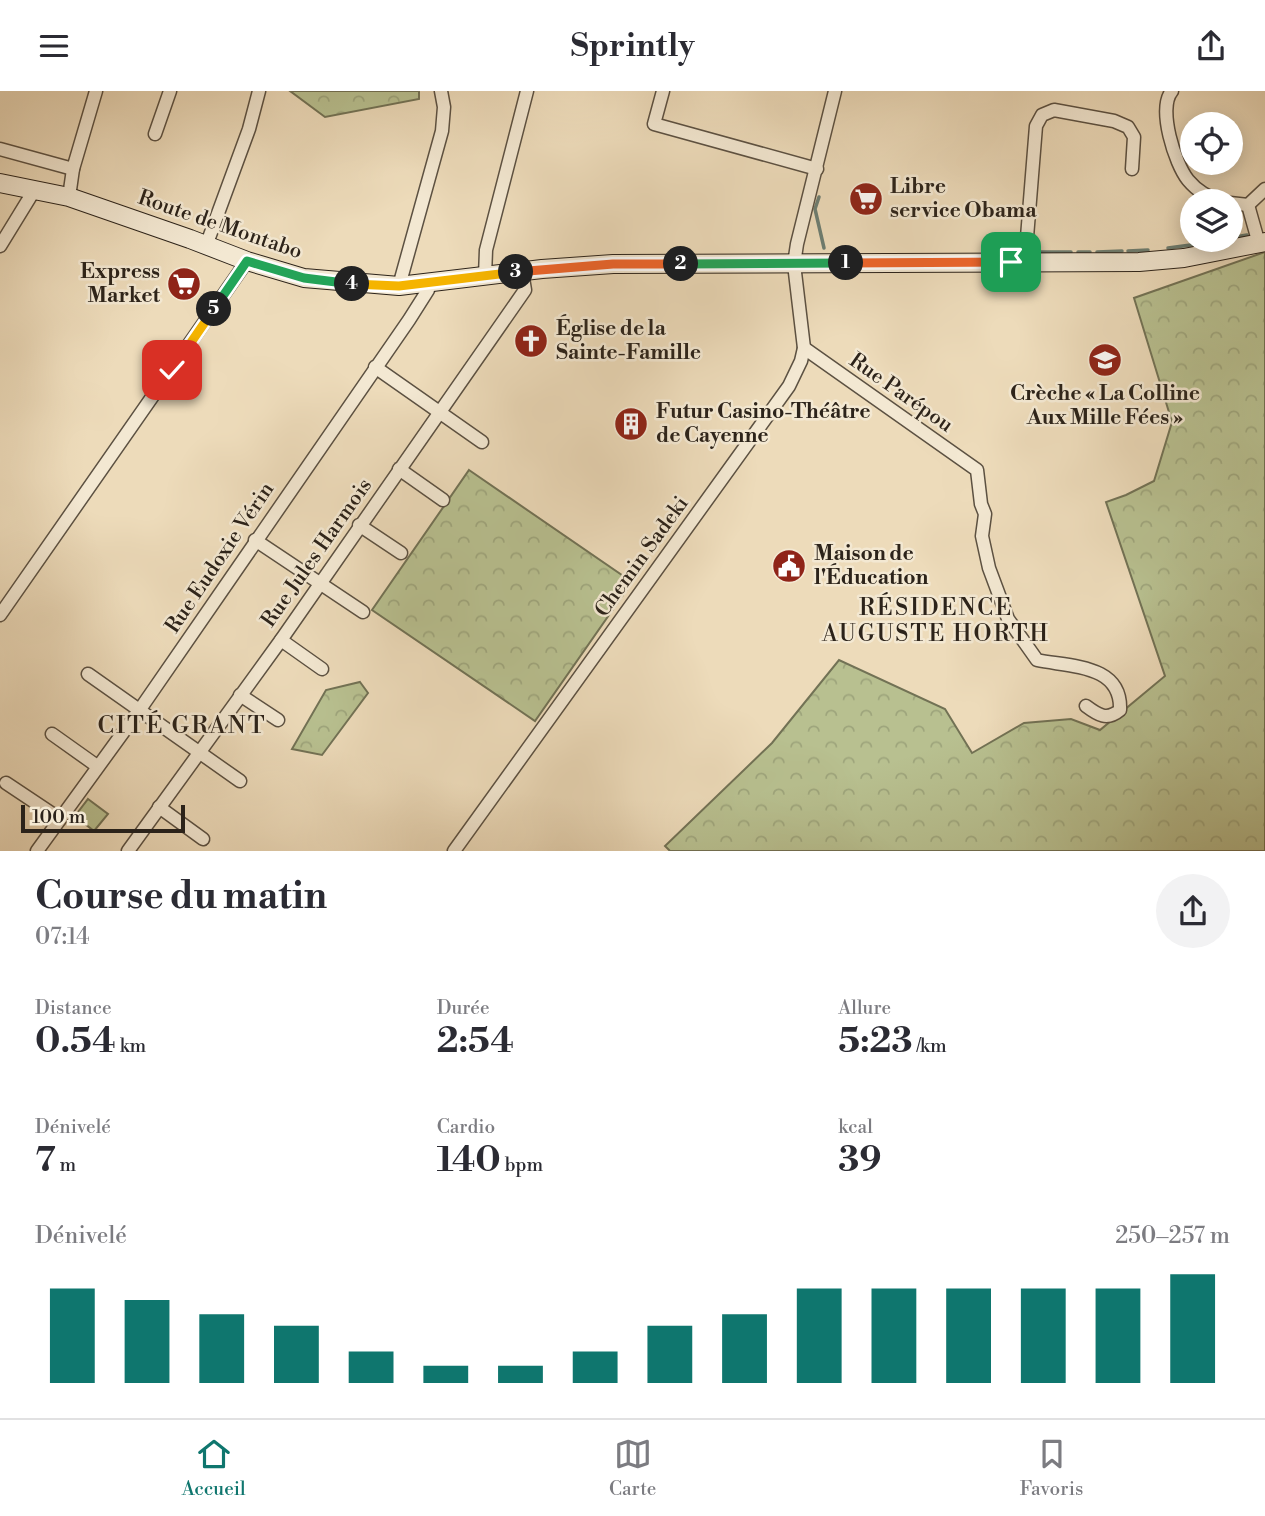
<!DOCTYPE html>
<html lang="fr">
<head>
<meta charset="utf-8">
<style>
  body { margin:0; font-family:"Libre Bodoni",serif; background:#f2f2f3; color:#2b2b33; height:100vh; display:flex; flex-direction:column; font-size:26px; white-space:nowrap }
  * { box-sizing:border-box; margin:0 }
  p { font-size:23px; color:#7c7c81 }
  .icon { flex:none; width:38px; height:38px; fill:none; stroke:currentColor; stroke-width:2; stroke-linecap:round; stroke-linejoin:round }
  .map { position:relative; height:760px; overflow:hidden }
  .sheet { display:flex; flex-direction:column; background:#fff; flex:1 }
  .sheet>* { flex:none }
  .controls { position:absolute; left:1180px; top:21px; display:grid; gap:14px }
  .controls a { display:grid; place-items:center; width:63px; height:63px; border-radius:50%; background:#fff; box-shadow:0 4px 18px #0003; font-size:35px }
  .scale { position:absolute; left:21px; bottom:18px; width:164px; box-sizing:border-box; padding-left:7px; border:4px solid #2c231a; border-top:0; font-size:19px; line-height:24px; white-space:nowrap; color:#2c231a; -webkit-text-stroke:5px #f3e8d2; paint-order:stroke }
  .pin { position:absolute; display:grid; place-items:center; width:60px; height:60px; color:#fff; margin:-30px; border-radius:14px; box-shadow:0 4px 10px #0006 }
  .km { position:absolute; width:35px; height:35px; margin:-18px; border-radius:50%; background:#222; color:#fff; font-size:19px; line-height:35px; text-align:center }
  .round { display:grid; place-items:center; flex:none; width:74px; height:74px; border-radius:37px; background:#f2f2f3 }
  .headline { display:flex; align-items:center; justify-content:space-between; height:119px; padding:0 35px }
  h1 { font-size:38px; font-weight:700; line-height:52px }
  .stats { display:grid; grid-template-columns:repeat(3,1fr); gap:10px; height:119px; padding:7px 35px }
  .stats div { display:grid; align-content:center }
  .stats b { font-size:35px; font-weight:700 }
  .stats small { font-size:19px; font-weight:400 }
  .stats p { font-size:19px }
  .chart { height:196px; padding:14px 35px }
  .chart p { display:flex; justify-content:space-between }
  .chart svg { width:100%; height:126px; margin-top:7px; stroke:#0f766e; stroke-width:6 }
  header { display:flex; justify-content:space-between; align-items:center; height:91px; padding:0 35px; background:#fff; font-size:32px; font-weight:700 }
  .tab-bar { display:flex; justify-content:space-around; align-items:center; height:98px; border-top:2px solid #e1e1e2; background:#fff; font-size:19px; color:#7c7c81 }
  .tab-bar a { display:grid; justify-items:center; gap:4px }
  .tab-bar .on { color:#0f766e }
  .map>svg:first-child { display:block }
</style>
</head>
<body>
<header><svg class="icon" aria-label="menu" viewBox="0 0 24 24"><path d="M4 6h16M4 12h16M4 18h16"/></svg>Sprintly<svg class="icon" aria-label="share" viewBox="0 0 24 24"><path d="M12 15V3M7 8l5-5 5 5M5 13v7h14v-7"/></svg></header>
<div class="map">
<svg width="1265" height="760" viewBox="0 0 1265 760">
  <defs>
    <pattern id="forest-crowns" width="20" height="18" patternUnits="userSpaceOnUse" patternTransform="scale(1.75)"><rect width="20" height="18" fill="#b8c090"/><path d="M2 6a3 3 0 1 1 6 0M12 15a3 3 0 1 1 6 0" fill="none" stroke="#9ea57c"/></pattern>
  </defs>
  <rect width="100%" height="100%" fill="#eddbba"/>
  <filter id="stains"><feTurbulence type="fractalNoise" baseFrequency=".00286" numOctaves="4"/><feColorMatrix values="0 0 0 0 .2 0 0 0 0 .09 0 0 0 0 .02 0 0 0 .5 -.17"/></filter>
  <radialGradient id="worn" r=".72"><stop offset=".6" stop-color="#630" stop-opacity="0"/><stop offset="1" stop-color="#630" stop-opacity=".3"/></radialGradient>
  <path fill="#b8c090" stroke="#727255" stroke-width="2" d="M88 708 108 723 94 740 75 725Z"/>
  <g fill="url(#forest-crowns)" stroke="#727255" stroke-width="2">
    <path d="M290 0H419V8L325 26Z"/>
    <path d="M1265 161V760H670L665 755 772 652 839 569 945 618 972 662 1024 632 1071 628 1100 639 1165 585 1106 411 1126 404 1154 390 1172 331 1134 207Z"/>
    <path d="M469 379 632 491 535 630 372 519Z"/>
    <path d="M360 591 368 602 322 664 292 658 326 599Z"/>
  </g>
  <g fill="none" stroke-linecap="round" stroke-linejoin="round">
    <g stroke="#6d7e72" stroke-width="3.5">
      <path d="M819 106 815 118 824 157"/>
      <path d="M1235 146 1247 144"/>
      <path d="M1203 152 1221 149"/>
      <path d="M1168 157 1198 153"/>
      <path d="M1128 160 1148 159"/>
      <path d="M1036 161H1071"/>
      <path d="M1078 161H1090"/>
      <path d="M1097 161 1122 160"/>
    </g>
    <g stroke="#5c5142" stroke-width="15">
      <g id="street">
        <path d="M663 0 654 33 817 78"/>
        <path d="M1172 0C1157 17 1175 73 1188 89 1198 101 1207 105 1221 110"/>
        <path d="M155 43 170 0"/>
        <path d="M0 58 73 78"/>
        <path d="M69 106 73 78 96 0"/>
        <path d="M1230 112 1248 114 1265 98"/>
        <path d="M1248 114 1259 153"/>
        <path d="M0 155 35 98"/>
        <path d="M206 155 249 38 259 0"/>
        <path d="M1025 171 1036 35 1042 24 1054 19 1114 30 1128 36 1134 46 1132 78"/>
        <path d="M485 185 486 159 527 0"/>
        <path d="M399 195 442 40 444 16 441 0"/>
        <path d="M804 257 977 379 981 413 985 423 982 445 989 477 1008 528 1037 569C1070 576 1122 573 1120 619 1107 630 1098 624 1086 615"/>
        <path d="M375 276 482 351"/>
        <path d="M399 378 443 409"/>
        <path d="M359 434 401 462"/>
        <path d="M255 449 363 521"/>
        <path d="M0 524 247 170"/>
        <path d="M281 549 322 578"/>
        <path d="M88 583 240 690"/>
        <path d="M240 604 278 629"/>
        <path d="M52 643 97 675"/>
        <path d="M6 692 60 728"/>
        <path d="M159 716 203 748"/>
        <path d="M37 760 143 614 409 229 428 199 429 192"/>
        <path d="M128 760 281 549 525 199 522 181"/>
        <path d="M454 760 789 295 801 270 804 257 794 173 797 153 835 0"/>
      </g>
    </g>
    <g stroke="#2c231a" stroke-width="20">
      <path id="secondary" d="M0 92 69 106 190 148 247 170 304 187 399 195 542 178 613 173 1139 171 1184 167 1265 151"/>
    </g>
    <use href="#street" stroke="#f3e8d2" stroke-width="12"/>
    <use href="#secondary" stroke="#f3e8d2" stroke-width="18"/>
  </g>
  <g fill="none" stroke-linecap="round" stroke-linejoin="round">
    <g stroke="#fff" stroke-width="14">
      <path id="split-1" d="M846 172 1011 171"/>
    </g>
    <g stroke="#fff" stroke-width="14">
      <path id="split-2" d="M681 173 846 172"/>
    </g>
    <g stroke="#fff" stroke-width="14">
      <path id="split-3" d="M516 181 613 173H681"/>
    </g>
    <g stroke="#fff" stroke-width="14">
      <path id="split-4" d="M352 193 399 195 516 181"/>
    </g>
    <g stroke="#fff" stroke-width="14">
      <path id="split-5" d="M214 218 247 170 304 187 352 193"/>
    </g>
    <g stroke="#fff" stroke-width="14">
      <path id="split-6" d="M172 279 214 218"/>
    </g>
    <use href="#split-1" stroke="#f0652b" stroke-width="9"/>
    <use href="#split-2" stroke="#22a559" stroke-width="9"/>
    <use href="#split-3" stroke="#f0652b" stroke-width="9"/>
    <use href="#split-4" stroke="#f5b400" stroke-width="9"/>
    <use href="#split-5" stroke="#22a559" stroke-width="9"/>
    <use href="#split-6" stroke="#f5b400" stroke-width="9"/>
  </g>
  <defs>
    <g id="supermarket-disc" transform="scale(1.75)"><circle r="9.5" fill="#8f2418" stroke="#f3e8d2"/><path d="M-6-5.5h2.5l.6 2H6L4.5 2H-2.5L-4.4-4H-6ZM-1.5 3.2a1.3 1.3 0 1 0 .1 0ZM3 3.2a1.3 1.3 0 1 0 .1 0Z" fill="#fff"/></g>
    <g id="church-disc" transform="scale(1.75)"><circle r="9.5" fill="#8f2418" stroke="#f3e8d2"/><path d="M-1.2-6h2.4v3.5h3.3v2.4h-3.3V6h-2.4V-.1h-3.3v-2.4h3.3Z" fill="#fff"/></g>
    <g id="school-disc" transform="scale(1.75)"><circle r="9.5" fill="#8f2418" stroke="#f3e8d2"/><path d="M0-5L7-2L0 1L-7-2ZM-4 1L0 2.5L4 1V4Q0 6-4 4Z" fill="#fff"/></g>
    <g id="building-disc" transform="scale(1.75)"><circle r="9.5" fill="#8f2418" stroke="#f3e8d2"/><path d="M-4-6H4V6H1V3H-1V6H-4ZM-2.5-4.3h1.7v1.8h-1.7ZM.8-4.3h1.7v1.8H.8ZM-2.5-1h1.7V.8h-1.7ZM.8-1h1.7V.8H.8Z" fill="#fff"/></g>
    <g id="civic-disc" transform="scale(1.75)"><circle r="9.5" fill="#8f2418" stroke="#f3e8d2"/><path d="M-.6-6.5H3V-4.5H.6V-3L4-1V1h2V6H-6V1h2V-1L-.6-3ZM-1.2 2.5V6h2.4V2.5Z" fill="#fff"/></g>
  </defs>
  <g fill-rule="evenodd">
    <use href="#supermarket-disc" x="866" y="108"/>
    <use href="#supermarket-disc" x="184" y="193"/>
    <use href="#church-disc" x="531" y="250"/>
    <use href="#school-disc" x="1105" y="269"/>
    <use href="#building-disc" x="631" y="333"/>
    <use href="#civic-disc" x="789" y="475"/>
  </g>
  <g text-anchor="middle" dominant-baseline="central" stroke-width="5" stroke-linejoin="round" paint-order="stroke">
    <g font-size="21" font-weight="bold" fill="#2c231a" stroke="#f3e8d2" text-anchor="start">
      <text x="890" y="96">Libre<tspan x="890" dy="24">service Obama</tspan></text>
      <text x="160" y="181" text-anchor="end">Express<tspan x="160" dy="24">Market</tspan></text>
      <text x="556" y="238">Église de la<tspan x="556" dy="24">Sainte-Famille</tspan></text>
      <text x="1105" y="303" text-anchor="middle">Crèche « La Colline<tspan x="1105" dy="24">Aux Mille Fées »</tspan></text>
      <text x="656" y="321">Futur Casino-Théâtre<tspan x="656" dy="24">de Cayenne</tspan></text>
      <text x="814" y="463">Maison de<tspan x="814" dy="24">l'Éducation</tspan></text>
    </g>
    <g font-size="21" fill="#2c231a" stroke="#f3e8d2">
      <text transform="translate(220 134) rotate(19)">Route de Montabo</text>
      <text transform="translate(901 302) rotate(35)">Rue Parépou</text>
      <text transform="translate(317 462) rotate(-55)">Rue Jules Harmois</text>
      <text transform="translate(642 466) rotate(-54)">Chemin Sadeki</text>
      <text transform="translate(220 467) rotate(-56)">Rue Eudoxie Vérin</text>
    </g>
    <g font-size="23" letter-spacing="2" fill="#2c231a" stroke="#f3e8d2">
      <text x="936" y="517">RÉSIDENCE<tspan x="936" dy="26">AUGUSTE HORTH</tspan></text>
    </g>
    <g font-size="24" letter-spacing="2" fill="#2c231a" stroke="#f3e8d2">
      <text x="182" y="635">CITÉ GRANT</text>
    </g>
  </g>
  <rect width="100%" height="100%" filter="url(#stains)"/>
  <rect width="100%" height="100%" fill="url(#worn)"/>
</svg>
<div class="controls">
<a><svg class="icon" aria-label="locate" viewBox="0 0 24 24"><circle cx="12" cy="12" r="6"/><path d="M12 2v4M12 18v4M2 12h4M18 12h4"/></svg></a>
<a><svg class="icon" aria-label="layers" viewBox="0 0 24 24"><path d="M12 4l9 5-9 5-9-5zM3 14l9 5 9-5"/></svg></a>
</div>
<div class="scale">100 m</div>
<div class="pin" style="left:1011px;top:171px;background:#1e9e55"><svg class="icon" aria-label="arrive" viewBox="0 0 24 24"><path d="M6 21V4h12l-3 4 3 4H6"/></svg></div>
<div class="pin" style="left:172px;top:279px;background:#d93025"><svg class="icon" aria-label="check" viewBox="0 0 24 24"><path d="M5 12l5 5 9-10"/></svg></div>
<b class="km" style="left:846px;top:172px">1</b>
<b class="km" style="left:681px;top:173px">2</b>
<b class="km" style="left:516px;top:181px">3</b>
<b class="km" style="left:352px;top:193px">4</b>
<b class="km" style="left:214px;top:218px">5</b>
</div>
<section class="sheet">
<div class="headline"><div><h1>Course du matin</h1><p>07:14</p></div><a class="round"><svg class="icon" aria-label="share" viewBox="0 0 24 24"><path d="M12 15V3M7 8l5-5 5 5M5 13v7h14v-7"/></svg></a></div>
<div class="stats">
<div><p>Distance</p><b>0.54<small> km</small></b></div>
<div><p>Durée</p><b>2:54</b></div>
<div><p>Allure</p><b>5:23<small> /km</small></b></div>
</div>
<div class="stats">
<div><p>Dénivelé</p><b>7<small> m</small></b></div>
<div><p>Cardio</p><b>140<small> bpm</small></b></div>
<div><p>kcal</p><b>39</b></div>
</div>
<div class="chart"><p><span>Dénivelé</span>250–257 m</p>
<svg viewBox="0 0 160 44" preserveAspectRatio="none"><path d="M5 44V11M15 44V15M25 44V20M35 44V24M45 44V33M55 44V38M65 44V38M75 44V33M85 44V24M95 44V20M105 44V11M115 44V11M125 44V11M135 44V11M145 44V11M155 44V6"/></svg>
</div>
</section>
<nav class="tab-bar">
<a class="on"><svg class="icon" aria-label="home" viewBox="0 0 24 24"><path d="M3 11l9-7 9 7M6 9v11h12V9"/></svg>Accueil</a>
<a><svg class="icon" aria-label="map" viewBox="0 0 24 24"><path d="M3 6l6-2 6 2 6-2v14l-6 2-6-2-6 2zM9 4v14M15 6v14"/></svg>Carte</a>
<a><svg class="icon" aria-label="saved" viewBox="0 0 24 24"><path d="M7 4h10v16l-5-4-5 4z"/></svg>Favoris</a>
</nav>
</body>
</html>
